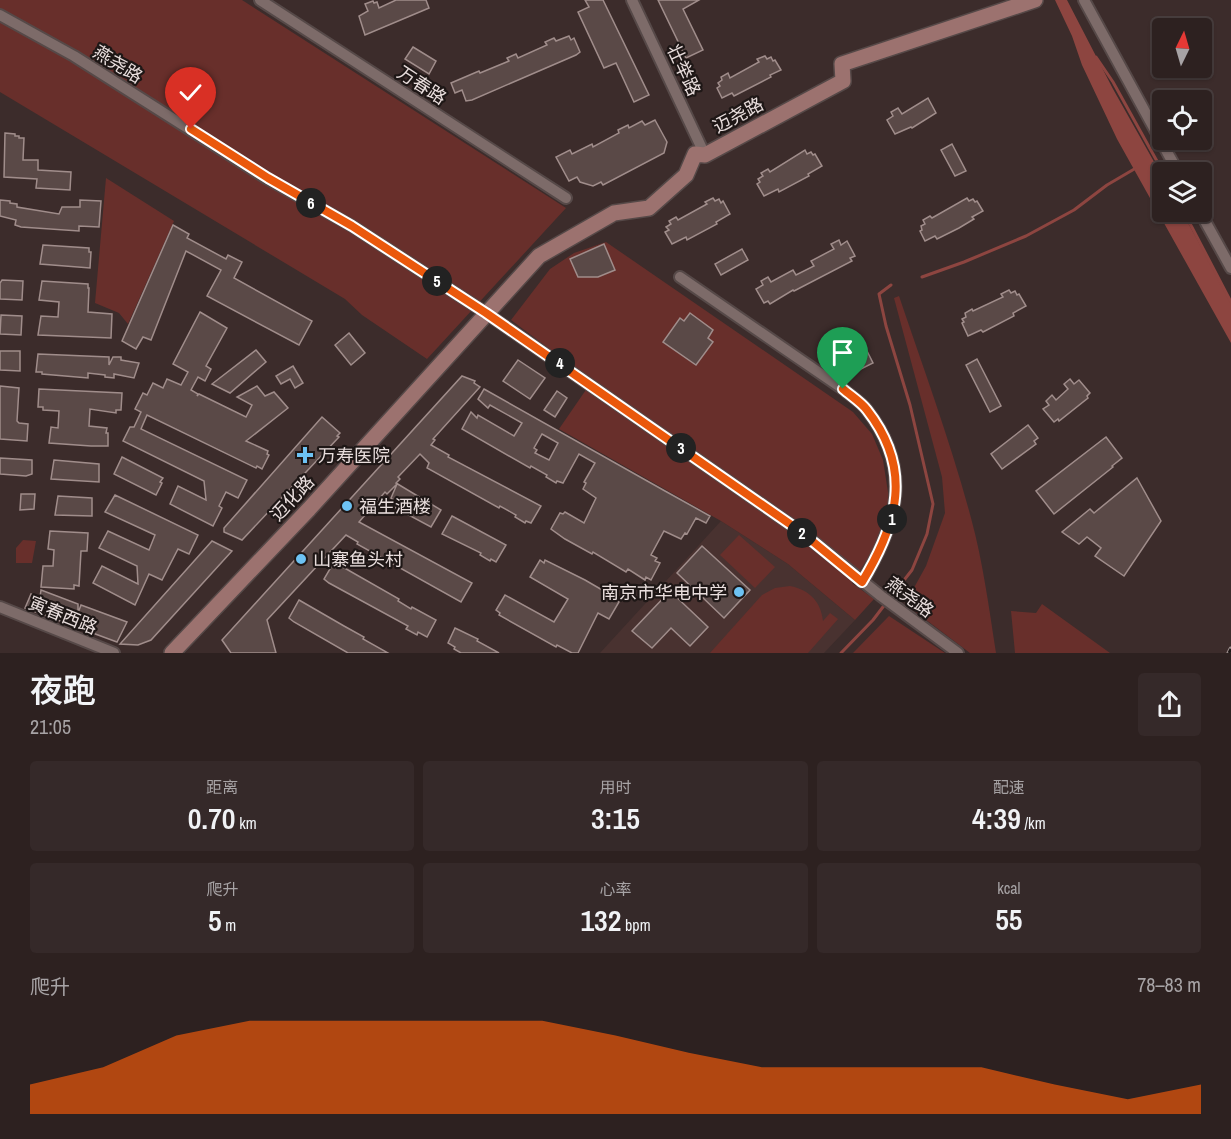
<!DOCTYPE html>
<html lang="zh">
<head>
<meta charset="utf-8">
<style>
  body { margin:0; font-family:"Archivo Narrow","Noto Sans SC",sans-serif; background:#352929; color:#f1f3f6; height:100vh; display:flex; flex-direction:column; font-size:22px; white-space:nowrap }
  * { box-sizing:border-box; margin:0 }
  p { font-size:20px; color:#a7a3a5 }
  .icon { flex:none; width:33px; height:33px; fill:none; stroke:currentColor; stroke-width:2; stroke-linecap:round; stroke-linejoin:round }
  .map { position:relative; height:653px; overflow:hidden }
  .details { display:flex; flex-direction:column; background:#2d2120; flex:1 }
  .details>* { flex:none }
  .needle { width:39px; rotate:5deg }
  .tools { position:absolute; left:1152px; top:18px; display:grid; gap:12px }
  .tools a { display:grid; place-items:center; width:60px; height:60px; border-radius:6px; background:#2d2120; box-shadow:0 2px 4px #0004,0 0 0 2px #483e3e; font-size:30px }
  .pin { position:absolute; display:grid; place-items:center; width:51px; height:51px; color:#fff; margin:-62px -26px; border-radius:50% 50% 50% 0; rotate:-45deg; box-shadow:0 0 6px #0007 }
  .pin .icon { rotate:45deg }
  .km { position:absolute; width:30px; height:30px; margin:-15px; border-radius:50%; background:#222; color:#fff; font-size:16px; line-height:30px; text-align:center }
  .round { display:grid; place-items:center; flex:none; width:63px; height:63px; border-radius:6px; background:#352929 }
  .summary { display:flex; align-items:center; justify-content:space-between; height:102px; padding:0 30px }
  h1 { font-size:33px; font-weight:600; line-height:45px }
  .figures { display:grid; grid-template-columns:repeat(3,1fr); gap:9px; height:102px; padding:6px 30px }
  .figures div { display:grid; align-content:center; border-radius:6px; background:#352929; text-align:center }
  .figures b { font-size:30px; font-weight:600 }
  .figures small { font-size:16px; font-weight:400 }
  .figures p { font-size:16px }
  .chart { height:168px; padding:12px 30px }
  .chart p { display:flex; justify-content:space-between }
  .chart svg { width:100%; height:108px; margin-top:6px; fill:#ea580c; opacity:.7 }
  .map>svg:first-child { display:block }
</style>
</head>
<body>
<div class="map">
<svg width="1231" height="653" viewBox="0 0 1231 653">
  <rect width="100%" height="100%" fill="#3c2c2b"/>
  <path fill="#493230" d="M721 521 788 564 855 620 824 653H600Z"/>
  <g fill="#682f2b">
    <path d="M0 0H242L566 208 427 359 362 315 345 299 0 92Z"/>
    <path d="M106 178 174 221 128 324 119 313 95 303Z"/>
    <path d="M606 242 853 412 872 434 883 460 890 505 873 550 852 583 874 599 855 620 788 564 721 521 559 429 592 381 511 320 550 269 574 253Z"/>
    <path d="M899 296C924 370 951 443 971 518 983 562 989 608 996 653H970L905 604 926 566 945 513 942 477 894 298Z"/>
    <path d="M739 535 775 567 755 588 720 555Z"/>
    <path d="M23 540 36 541 32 563H16V548Z"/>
    <path d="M790 586C809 590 821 601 823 621L830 613 838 619 808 653H710L762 595 775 588Z"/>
    <path d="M1042 604 1110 653H1015L1011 611 1036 613Z"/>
    <path d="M889 616 945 653H853Z"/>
  </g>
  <path fill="#8d4540" d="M1055 0H1067L1113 89 1162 176V212H1182L1231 301V343L1117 139 1082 65 1072 36Z"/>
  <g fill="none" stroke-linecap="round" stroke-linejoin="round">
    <g stroke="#8d4540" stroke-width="3">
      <path d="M1096 57 1113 82 1163 172"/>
      <path d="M1184 212 1231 302"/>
      <path d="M922 277 964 262 1026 236 1074 210 1107 185 1136 168"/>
      <path d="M890 598 912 570 927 534 933 504 910 405 886 326 879 294 891 285"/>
      <path d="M841 653 873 620 886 603"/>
    </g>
  </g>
  <g fill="#5a4947" stroke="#a08d8b" stroke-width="1.5" fill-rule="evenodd">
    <path d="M396 0H426L429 8 365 35 359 16 368 11 365 4 373 1 374 3 377 2 379 8Z"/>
    <path d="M585 0H603L649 95 634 102 616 63 604 68 578 12 589 7Z"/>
    <path d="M658 0H699L683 9 703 50 686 58Z"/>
    <path d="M569 36 571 40 574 38 580 52 576 55 472 100 466 101 462 90 455 93 451 83 479 71 480 73 509 61 507 58 516 54 518 58 547 45 545 42 554 38 556 41Z"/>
    <path d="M413 47 436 61 429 74 405 59Z"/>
    <path d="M765 56 767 59 771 57 773 61 775 60 781 70 770 75 771 77 734 96 732 93 722 98 717 88 720 86 718 83 722 80 721 77 728 73 730 78 759 62 757 59Z"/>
    <path d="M928 98 936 113 912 128 911 127 895 134 887 120 893 116 891 112 898 108 902 114Z"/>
    <path d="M655 120 667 142 664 153 603 185 601 182 593 186 580 182 577 177 569 181 556 157 570 150 572 154 592 144 593 147 619 133 618 130 628 125 629 128 642 121 645 125Z"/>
    <path d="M5 133 15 134V136H19V138H24L23 160H38V170L71 172 70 190 36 188 37 179 4 177Z"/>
    <path d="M952 144 966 171 955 176 941 150Z"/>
    <path d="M805 150 807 154 811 152 813 155 815 154 822 166 808 174 809 176 779 192 778 189 764 196 757 184 760 182 758 179 763 176 761 173 768 169 770 172Z"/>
    <path d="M713 198 715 201 719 199 721 203 723 201 730 214 716 222 717 224 687 240 686 237 672 244 665 232 669 230 666 227 671 224 669 221 676 217 678 220 707 204 705 202Z"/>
    <path d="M967 198 969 201 973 199 975 202 977 201 983 211 972 217 974 219 959 228 937 239 935 236 925 241 920 231 922 230 921 226 925 224 923 220 930 216 932 218Z"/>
    <path d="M0 200 10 201V203L17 204V207L59 214 62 207H80V200L101 201 99 227 79 226V231L21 227 15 225 16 220 0 216Z"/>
    <path d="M173 225 189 234 187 238 226 259 228 255 242 262 234 278 312 321 299 345 207 296 221 270 186 251 151 340 143 337 136 349 122 341Z"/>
    <path d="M839 240 841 245 847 241 855 256 850 258 852 261 794 291 793 290 770 304 768 301 764 303 756 289 763 285 761 281 768 277 771 282 793 270 796 275 814 266 811 261 834 249 831 244Z"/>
    <path d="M604 244 615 270 598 277H578L570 259Z"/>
    <path d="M43 245 89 248V252H91L90 268 40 264Z"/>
    <path d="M742 249 748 260 721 275 715 264Z"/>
    <path d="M2 280 23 281 22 300 0 299V283Z"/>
    <path d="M42 281 88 284V288H89L88 312 112 314 111 338 38 335 41 316 58 317 59 302 39 300Z"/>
    <path d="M1009 290 1011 293 1015 291 1017 295 1019 294 1026 306 1013 313 1014 316 983 332 981 330 968 336 962 323 964 322 962 319 966 317 965 313 972 309 973 311 1003 297 1001 294Z"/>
    <path d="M200 312 227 328 206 366 211 369 205 381 198 377 191 390 198 394 197 396 199 394 246 417 252 405 237 397 257 386 265 396 274 392 288 408 246 441 268 451 267 454 269 455 262 469 257 466 256 468 147 415 141 429 247 480 238 498 226 492 219 506 222 508 213 526 170 504 178 486 206 500 204 481 123 441 130 427H134L141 412 135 409 143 393 147 395 153 383 163 388 167 379 181 385 188 372 173 364Z"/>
    <path d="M690 313 713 330 708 338 713 342 696 365 663 342 680 318 684 321Z"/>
    <path d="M1 315 22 316 21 335 0 334Z"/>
    <path d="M349 333 365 353 351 365 335 345Z"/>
    <path d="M862 341 873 363 853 373 850 367 846 369 843 364 841 366 835 355Z"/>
    <path d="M256 350 266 362 230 393 212 384Z"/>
    <path d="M0 351H20V371L0 370Z"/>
    <path d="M38 354 109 357V365L113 357H121V360L139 363 134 378 114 374V378L105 377V375L88 373V378L42 374V372H36Z"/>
    <path d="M977 359 1001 406 990 412 966 365Z"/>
    <path d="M518 360 545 378 530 399 503 381Z"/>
    <path d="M293 366 303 383 295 388 290 379 281 384 276 376Z"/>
    <path d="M462 376 475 381 474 383 480 387 433 439 435 440 431 445 449 455 448 457 541 506 531 523 526 521 525 523 515 517 516 515 500 506 499 508 427 468 429 463 420 454 398 477 400 479 396 483 441 510 431 527 392 506 395 502 391 498 397 484 387 494 385 492 359 522 472 583 461 602 357 544 358 542 346 535 267 620 276 653H231L222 640Z"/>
    <path d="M1070 379 1074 384 1079 380 1090 393 1087 396 1088 398 1059 421 1058 419 1054 422 1043 409 1049 405 1046 401 1052 395 1056 400 1068 389 1064 384Z"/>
    <path d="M0 386 19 388 17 421 19 423 28 424 27 441 0 439Z"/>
    <path d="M39 389 122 393 121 410H116V413L90 409 89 426 107 428 106 433H108V446H91L49 443 51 427 58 428 59 411 43 410V407H38Z"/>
    <path d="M484 389 665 491 710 516 706 523 696 518 687 534 685 533 681 539 664 531 651 555 657 558 655 561 660 563 651 580 646 577 645 580 628 569 626 572 593 552 592 554 565 539 551 529 560 513 563 514 565 512 584 523 596 498 583 489 586 483 584 482 595 463 579 454 563 483 557 481 556 483 546 477 547 475 531 466 530 468 462 429 471 412 477 418 478 415 514 436 522 423 490 405 488 408 478 399ZM542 434 558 443 549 460 535 453 537 450 534 448Z"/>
    <path d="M557 391 567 398 555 417 544 410Z"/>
    <path d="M322 417 340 433 337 436 339 437 242 540 224 532V528Z"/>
    <path d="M1028 425 1038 438 1034 441 1036 444 1002 469 991 454Z"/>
    <path d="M1106 437 1122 458 1112 466 1113 467 1054 514 1036 491Z"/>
    <path d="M122 457 163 478 160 482 162 483 156 495 114 474Z"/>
    <path d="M0 458 32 460V474L26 476 0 474Z"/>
    <path d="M54 460 99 464V482L51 479Z"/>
    <path d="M1137 478 1161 521 1124 576 1095 556 1101 548 1087 537 1079 544 1062 532 1090 509 1094 513Z"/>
    <path d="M21 494H35L34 509 20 510Z"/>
    <path d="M115 495 198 535 189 554 178 549 162 580 149 574 135 605 93 583 102 566 138 584 137 566 99 548 108 531 149 550 155 535 105 512Z"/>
    <path d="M58 496 92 498V516L55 515Z"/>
    <path d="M452 516 506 545 496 562 491 559 490 561 480 555 481 553 442 534Z"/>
    <path d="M50 531 88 533 87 551H81L79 586 74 585V589L41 587 43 566H53L54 550 48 549Z"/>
    <path d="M212 541 232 551 151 640 138 645 120 644Z"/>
    <path d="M702 546 750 590 724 618 677 573Z"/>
    <path d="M540 560 544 563 545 560 585 580 616 598 615 599 619 602 609 619 598 613 578 653H572L557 645 556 647 499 615 500 613 496 610 505 595 554 622 568 599 530 577Z"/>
    <path d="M334 562 399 599 398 601 411 609 412 607 436 620 427 637 418 632 417 635 406 629 408 626 329 583 324 579Z"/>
    <path d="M41 590 78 604V613L81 605 127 622 117 642 25 608 31 594 40 597Z"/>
    <path d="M670 591 708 627 690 646 671 628 652 648 632 631Z"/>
    <path d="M299 600 344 626 364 637 363 639 388 653H348L294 622 289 618Z"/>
    <path d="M455 628 478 639 477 641 499 653H461L454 649 455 647 448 643Z"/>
  </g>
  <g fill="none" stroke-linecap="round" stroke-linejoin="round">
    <g stroke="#564948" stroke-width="14">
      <g id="street">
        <path d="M260 0 566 198"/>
        <path d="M632 0 705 155"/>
        <path d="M1084 0 1178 172"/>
        <path d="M0 15 74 56 268 179 352 226 486 313 800 531 881 596 958 653"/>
        <path d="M1200 212 1231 268"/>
        <path d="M680 277 843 389C851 396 861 402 867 410 913 469 898 523 862 582"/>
        <path d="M0 607 114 653"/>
      </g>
    </g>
    <g stroke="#564948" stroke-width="18">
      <path id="secondary" d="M172 653 309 509 539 256 614 213 649 208 686 175 695 154 705 155 843 81 842 64 1035 0"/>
    </g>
    <use href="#street" stroke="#7d6b69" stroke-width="10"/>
    <use href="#secondary" stroke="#9c726f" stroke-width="15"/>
    <g stroke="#9f9291" stroke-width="5">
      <path id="rail" d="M1229 653 1231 649"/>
    </g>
    <use href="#rail" stroke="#1e1716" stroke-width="3" stroke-dasharray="9" stroke-linecap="butt"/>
  </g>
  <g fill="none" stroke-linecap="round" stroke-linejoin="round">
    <g stroke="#fff" stroke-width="12">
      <path id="route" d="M191 129 268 178 352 226 486 313 800 531 862 582C898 523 913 469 867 410 861 402 851 396 843 389"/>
    </g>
    <use href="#route" stroke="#ea580c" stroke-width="8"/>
  </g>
  <g fill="#6dc2f3" stroke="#1e1716" stroke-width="2">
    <path d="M302 446h6v6h6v6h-6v6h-6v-6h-6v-6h6z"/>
    <circle cx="347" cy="506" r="6"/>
    <circle cx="301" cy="559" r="6"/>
    <circle cx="739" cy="592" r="6"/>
  </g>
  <g text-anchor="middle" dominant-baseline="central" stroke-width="4.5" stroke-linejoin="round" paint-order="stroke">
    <g font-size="18" fill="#e9dedd" stroke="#1e1716">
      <text transform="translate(118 64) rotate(32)">燕尧路</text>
      <text transform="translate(684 70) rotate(65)">壮举路</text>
      <text transform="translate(422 85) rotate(33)">万春路</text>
      <text transform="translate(738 115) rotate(-28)">迈尧路</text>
      <text transform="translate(292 498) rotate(-47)">迈化路</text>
      <text transform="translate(910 597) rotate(37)">燕尧路</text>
      <text transform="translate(63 615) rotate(22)">寅春西路</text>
    </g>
    <g font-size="18" fill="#e9dedd" stroke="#1e1716" text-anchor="start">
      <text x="318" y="455">万寿医院</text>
      <text x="359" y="506">福生酒楼</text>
      <text x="313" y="559">山寨鱼头村</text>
      <text x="727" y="592" text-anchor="end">南京市华电中学</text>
    </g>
  </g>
</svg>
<div class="tools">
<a><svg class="needle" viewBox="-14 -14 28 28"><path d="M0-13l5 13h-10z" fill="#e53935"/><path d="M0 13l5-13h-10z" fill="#a7a3a5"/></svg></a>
<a><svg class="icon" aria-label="locate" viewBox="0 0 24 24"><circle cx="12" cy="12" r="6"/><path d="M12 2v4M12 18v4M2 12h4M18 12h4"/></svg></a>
<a><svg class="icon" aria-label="layers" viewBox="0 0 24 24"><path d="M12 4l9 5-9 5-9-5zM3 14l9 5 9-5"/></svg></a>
</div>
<div class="pin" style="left:843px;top:389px;background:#1e9e55"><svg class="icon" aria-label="arrive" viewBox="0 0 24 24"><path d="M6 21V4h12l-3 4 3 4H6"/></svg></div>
<div class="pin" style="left:191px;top:129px;background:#d93025"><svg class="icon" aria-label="check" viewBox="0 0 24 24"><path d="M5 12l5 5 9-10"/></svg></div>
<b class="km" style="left:892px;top:519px">1</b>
<b class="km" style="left:802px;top:533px">2</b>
<b class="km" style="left:681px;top:448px">3</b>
<b class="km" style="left:560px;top:363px">4</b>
<b class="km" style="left:437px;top:281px">5</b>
<b class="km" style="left:311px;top:203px">6</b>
</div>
<section class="details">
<div class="summary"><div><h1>夜跑</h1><p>21:05</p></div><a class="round"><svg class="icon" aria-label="share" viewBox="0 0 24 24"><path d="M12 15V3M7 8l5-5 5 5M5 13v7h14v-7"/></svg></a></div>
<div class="figures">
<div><p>距离</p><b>0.70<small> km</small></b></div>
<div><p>用时</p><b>3:15</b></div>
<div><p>配速</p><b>4:39<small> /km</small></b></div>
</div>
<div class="figures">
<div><p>爬升</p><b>5<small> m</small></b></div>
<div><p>心率</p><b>132<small> bpm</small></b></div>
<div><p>kcal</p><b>55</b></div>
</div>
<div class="chart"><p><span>爬升</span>78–83 m</p>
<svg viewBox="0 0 160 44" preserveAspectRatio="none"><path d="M0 44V32L10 25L20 12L30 6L40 6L50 6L60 6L70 6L80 12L90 19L100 25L110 25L120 25L130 25L140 32L150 38L160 32V44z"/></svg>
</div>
</section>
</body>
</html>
